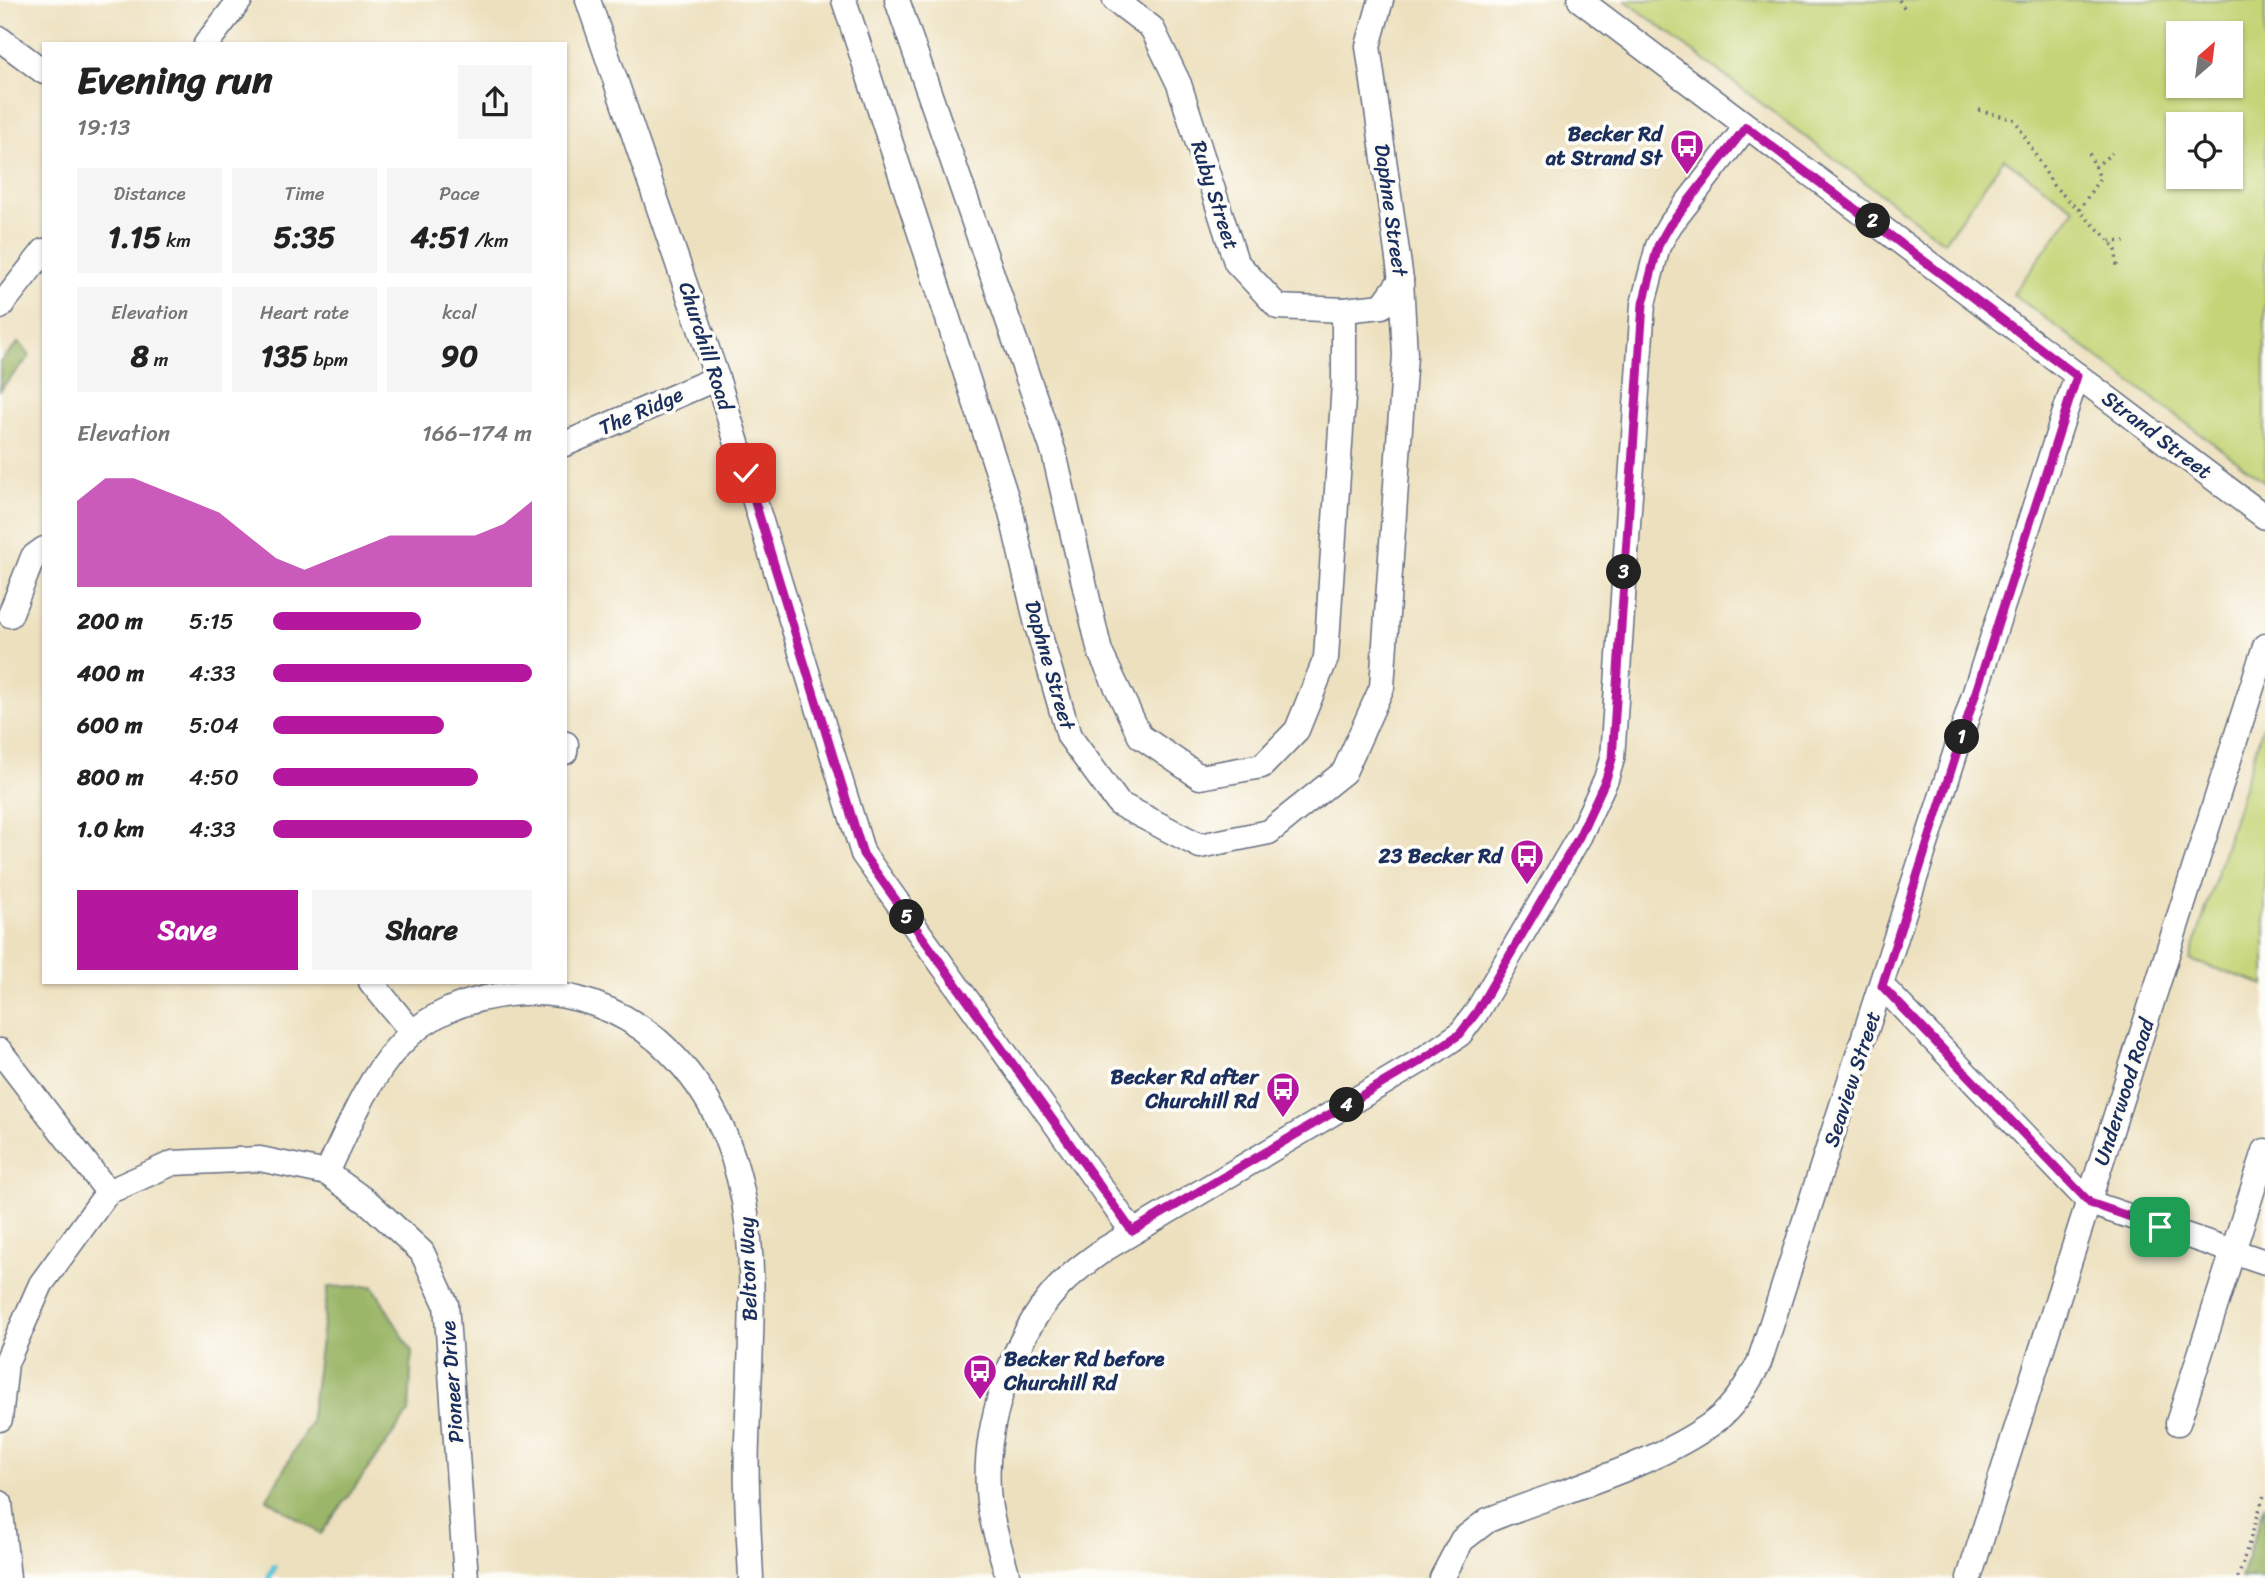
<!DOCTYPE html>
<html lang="en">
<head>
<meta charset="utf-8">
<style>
  body { margin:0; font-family:Sriracha,sans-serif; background:#f6f6f6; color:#222; height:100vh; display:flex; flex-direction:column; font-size:26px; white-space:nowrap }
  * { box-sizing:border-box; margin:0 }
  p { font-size:23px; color:#767676 }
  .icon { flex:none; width:38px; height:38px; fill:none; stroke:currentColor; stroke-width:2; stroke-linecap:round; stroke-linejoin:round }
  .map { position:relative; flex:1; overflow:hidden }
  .details { position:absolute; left:42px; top:42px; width:525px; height:942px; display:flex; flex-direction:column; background:#fff; border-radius:0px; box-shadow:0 2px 5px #0004 }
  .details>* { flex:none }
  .needle { width:46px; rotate:28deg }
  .tools { position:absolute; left:2166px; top:21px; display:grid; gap:14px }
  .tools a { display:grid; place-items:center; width:77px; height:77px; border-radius:0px; background:#fff; box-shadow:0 2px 5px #0004; font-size:35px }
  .pin { position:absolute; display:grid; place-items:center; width:60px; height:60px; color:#fff; margin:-30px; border-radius:14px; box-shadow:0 4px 10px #0006 }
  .km { position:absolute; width:35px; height:35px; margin:-18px; border-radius:50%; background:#222; color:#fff; font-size:19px; line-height:35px; text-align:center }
  .round { display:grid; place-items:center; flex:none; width:74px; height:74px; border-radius:0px; background:#f6f6f6 }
  .headline { display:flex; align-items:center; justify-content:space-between; height:119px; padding:0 35px }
  h1 { font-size:38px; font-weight:700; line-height:52px }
  .figures { display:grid; grid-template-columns:repeat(3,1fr); gap:10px; height:119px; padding:7px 35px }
  .figures div { display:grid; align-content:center; border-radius:0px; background:#f6f6f6; text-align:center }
  .figures b { font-size:30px; font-weight:700 }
  .figures small { font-size:19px; font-weight:400 }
  .figures p { font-size:19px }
  .chart { height:196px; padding:14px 35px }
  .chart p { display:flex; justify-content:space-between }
  .chart svg { width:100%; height:126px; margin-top:7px; fill:#b5179e; opacity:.7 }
  .primary-button { display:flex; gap:14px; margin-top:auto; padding:14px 35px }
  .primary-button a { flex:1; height:80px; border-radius:0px; background:#b5179e; color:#fff; font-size:28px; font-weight:700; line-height:80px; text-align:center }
  .primary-button a+a { background:#f6f6f6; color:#222 }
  ul { padding:0 35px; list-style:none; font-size:23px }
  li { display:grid; grid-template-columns:112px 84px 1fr; align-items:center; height:52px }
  li i { height:18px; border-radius:9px; background:#b5179e }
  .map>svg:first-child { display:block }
</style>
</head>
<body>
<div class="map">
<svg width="2265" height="1578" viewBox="0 0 2265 1578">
  <rect width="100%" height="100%" fill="#fdfcf7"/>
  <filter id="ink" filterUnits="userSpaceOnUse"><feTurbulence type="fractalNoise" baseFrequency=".0143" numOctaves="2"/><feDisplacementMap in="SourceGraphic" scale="14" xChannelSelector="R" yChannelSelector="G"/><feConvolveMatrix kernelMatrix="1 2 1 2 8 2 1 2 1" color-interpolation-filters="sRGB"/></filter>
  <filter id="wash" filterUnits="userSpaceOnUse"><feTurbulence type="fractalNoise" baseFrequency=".00686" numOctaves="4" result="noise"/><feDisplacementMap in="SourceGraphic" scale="28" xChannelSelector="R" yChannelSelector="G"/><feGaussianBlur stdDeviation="1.57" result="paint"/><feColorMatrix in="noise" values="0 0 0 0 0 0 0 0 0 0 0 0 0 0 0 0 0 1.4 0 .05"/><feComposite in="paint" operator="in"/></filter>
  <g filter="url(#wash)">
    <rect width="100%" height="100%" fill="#ede0be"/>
    <g fill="#c4d476" stroke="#70826a" stroke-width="2" fill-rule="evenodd">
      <path d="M1625 0H2265V482L2013 294 2075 209 2004 159 1944 242ZM2179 33H2231V86H2179ZM2179 124H2231V177H2179Z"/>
      <path d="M2265 719V985L2190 960Z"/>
    </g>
    <g fill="#9bb667" stroke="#5b7262" stroke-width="2">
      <path d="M19 342 30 356 0 390V362Z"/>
      <path d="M373 1286 412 1352 409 1412 321 1534 267 1499 310 1423 328 1287Z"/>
      <path d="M2265 1503V1578H2241Z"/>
    </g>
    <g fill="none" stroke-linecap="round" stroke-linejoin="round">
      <path stroke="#5ac2d7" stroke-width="6" d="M269 1578 274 1567"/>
    </g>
  </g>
  <g filter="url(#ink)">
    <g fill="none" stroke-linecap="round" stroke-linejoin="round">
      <g stroke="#646d80" stroke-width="27">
        <g id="minor">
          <path d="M588 0 717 378 863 854 1132 1231"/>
          <path d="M844 0 1011 512 1038 629 1069 736 1119 804 1200 846 1269 832 1344 772 1382 687 1405 355 1401 280 1368 46 1381 0"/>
          <path d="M897 0 1054 453 1100 652 1140 736 1200 777 1262 766 1297 730 1326 658 1344 383V310"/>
          <path d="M1115 0 1152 28 1179 84 1236 262 1278 307 1344 310 1382 306 1401 280"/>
          <path d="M1580 0 2265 517"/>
          <path d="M0 39 44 72"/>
          <path d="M206 44 240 0"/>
          <path d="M0 307 44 251"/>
          <path d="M565 444 717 378"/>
          <path d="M10 615 33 557 44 549"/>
          <path d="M565 752 566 744"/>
          <path d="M371 982 411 1031"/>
          <path d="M1882 986 2090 1203 2265 1262"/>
          <path d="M0 1051 108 1192"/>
          <path d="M327 1173C372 1075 399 1002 521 993 570 990 620 1009 657 1040 775 1144 751 1301 747 1441 745 1487 749 1532 751 1578"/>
          <path d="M0 1419 6 1363 41 1284 108 1192 173 1163 260 1159 327 1173 370 1204 422 1252 446 1304 466 1578"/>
          <path d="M2178 1423 2265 1151"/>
          <path d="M0 1503 8 1578"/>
          <path d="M1008 1578C1001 1549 989 1519 988 1489 984 1429 1010 1346 1049 1298 1065 1278 1084 1264 1105 1249L1422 1060 1460 1034 1476 1013 1579 837 1606 779 1612 759 1643 304 1658 246 1670 225 1746 127"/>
          <path d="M1442 1578 1462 1540 1488 1520C1555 1493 1657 1465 1714 1422 1734 1407 1747 1385 1759 1363L2077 375"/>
          <path d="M1969 1578 2265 646"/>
        </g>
      </g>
      <g stroke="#646d80" stroke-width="3.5" stroke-dasharray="2 5" stroke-linecap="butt">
        <path d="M1899 0 1905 9"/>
        <path d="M1979 110 2015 120 2053 185 2110 241 2116 250 2117 268"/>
        <path d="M2095 167 2112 153"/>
        <path d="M2079 210 2100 178 2089 153"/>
        <path d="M2110 241 2125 242"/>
        <path d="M2238 1578 2265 1492"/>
      </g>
      <use href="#minor" stroke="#fff" stroke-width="24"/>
    </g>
  </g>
  <g fill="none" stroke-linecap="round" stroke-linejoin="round" filter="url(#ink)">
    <g stroke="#fff" stroke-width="14">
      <path id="route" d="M746 473 863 854 1132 1231 1422 1060 1460 1034 1476 1013 1579 837 1606 779 1612 759 1643 304 1658 246 1670 225 1746 127 2077 376 1882 986 2090 1203 2160 1227"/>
    </g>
    <use href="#route" stroke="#b5179e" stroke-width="9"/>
  </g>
  <defs>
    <g id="bus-pin" transform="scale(1.75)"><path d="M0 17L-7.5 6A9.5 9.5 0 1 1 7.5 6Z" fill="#b5179e" stroke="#fdfcf7"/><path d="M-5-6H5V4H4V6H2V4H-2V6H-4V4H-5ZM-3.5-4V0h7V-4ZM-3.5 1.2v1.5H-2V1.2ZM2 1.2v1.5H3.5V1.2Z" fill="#fff"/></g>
  </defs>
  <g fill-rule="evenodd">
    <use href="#bus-pin" x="1687" y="146"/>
    <use href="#bus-pin" x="1527" y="856"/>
    <use href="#bus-pin" x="1283" y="1089"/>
    <use href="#bus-pin" x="980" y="1371"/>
  </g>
  <g text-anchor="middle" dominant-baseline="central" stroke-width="7" stroke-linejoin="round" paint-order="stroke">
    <g font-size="21" font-weight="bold" fill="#1b2f5e" stroke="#fdfcf7" text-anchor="end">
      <text x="1662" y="134">Becker Rd<tspan x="1662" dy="24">at Strand St</tspan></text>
      <text x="1502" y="856">23 Becker Rd</text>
      <text x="1258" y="1077">Becker Rd after<tspan x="1258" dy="24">Churchill Rd</tspan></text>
      <text x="1004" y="1359" text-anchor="start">Becker Rd before<tspan x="1004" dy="24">Churchill Rd</tspan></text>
    </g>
    <g font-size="21" fill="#1b2f5e" stroke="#fdfcf7">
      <text transform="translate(1215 195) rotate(72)">Ruby Street</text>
      <text transform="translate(1391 210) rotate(82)">Daphne Street</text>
      <text transform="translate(706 346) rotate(72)">Churchill Road</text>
      <text transform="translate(641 411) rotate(-24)">The Ridge</text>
      <text transform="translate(2157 435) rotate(37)">Strand Street</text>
      <text transform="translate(1050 665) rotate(74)">Daphne Street</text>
      <text transform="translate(1852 1079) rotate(-72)">Seaview Street</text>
      <text transform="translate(2124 1092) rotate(-72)">Underwood Road</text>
      <text transform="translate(748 1269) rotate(-92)">Belton Way</text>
      <text transform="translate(452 1382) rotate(-94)">Pioneer Drive</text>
    </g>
  </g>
</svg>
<div class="tools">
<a><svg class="needle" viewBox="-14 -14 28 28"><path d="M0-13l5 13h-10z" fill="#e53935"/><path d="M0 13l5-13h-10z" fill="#767676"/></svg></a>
<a><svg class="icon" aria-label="locate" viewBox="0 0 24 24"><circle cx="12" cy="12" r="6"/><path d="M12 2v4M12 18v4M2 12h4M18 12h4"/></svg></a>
</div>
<div class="pin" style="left:2160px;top:1227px;background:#1e9e55"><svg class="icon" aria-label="arrive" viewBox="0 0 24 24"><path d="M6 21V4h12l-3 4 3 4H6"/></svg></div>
<div class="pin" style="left:746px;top:473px;background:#d93025"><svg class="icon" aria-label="check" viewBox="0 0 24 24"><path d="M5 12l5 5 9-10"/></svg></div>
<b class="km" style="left:1962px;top:737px">1</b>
<b class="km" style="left:1873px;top:221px">2</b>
<b class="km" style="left:1624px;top:572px">3</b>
<b class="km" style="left:1347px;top:1105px">4</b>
<b class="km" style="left:907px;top:917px">5</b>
<section class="details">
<div class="headline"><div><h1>Evening run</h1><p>19:13</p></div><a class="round"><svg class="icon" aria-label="share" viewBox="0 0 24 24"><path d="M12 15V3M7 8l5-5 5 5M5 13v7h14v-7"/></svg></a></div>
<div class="figures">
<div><p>Distance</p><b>1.15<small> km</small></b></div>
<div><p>Time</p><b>5:35</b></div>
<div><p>Pace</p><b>4:51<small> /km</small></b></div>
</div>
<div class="figures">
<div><p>Elevation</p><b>8<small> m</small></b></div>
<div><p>Heart rate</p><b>135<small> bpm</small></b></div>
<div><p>kcal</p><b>90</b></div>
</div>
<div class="chart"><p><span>Elevation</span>166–174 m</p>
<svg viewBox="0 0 160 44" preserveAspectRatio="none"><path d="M0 44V14L10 6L20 6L30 10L40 14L50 18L60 26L70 34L80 38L90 34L100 30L110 26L120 26L130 26L140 26L150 22L160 14V44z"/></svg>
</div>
<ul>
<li><b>200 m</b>5:15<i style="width:57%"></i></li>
<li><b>400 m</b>4:33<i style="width:100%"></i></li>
<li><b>600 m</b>5:04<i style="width:66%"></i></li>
<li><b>800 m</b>4:50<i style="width:79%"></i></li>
<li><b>1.0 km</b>4:33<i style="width:100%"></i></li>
</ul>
<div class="primary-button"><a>Save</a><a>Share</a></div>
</section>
</div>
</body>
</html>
